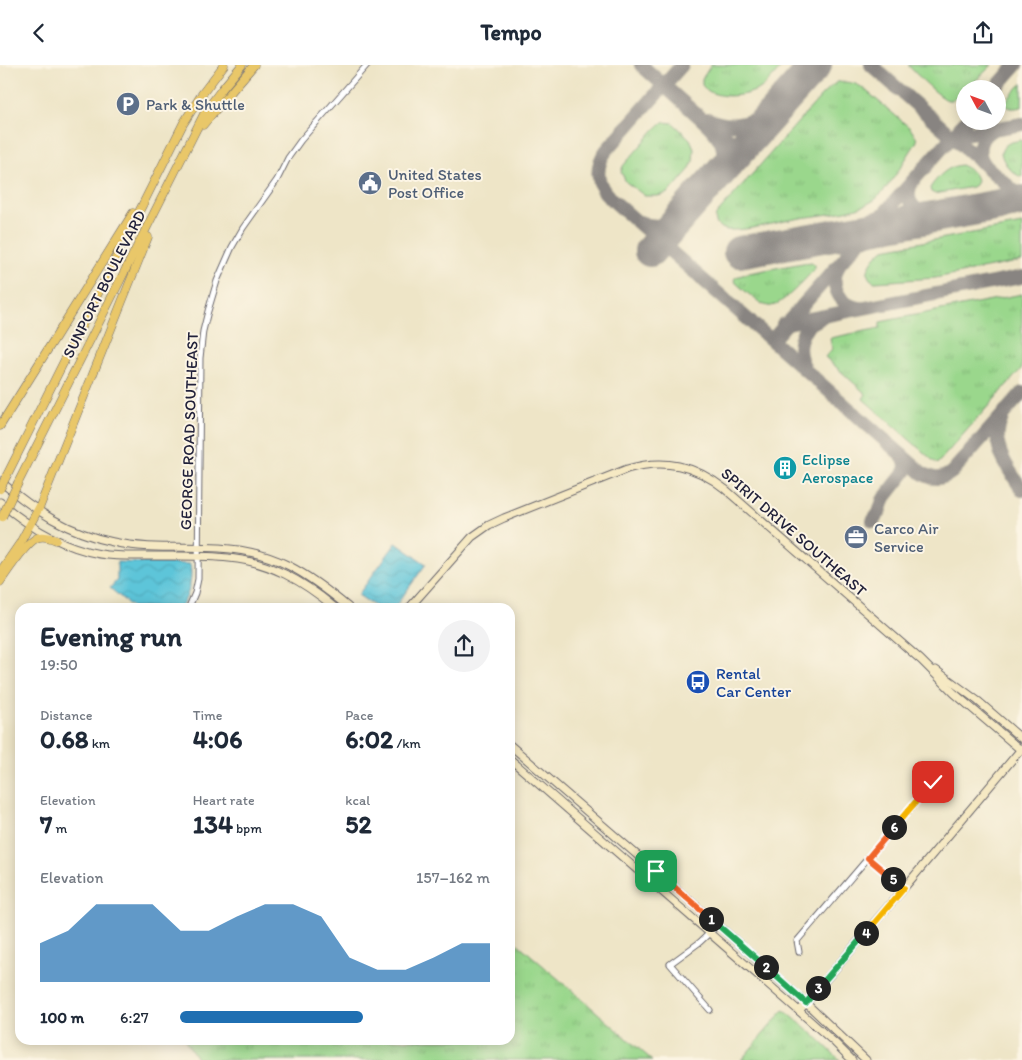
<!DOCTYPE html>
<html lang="en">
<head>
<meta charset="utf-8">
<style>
  body { margin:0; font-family:Itim,sans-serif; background:#f2f2f3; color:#1f2937; height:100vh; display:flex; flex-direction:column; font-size:19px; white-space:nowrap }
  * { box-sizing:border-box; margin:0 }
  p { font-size:16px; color:#747a83 }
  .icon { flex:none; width:28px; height:28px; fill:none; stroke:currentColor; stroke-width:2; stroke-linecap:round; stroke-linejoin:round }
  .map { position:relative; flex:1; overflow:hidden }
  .side { position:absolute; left:15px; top:538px; width:500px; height:442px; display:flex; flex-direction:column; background:#fff; border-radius:15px; box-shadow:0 2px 12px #0003 }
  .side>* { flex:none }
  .needle { width:32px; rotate:311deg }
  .fabs { position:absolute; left:956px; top:15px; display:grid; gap:10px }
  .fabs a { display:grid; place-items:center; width:50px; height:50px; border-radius:50%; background:#fff; box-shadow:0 2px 12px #0003; font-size:25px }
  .pin { position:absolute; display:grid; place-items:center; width:42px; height:42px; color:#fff; margin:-21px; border-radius:10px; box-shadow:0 2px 8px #0006 }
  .km { position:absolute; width:25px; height:25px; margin:-12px; border-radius:50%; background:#222; color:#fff; font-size:14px; line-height:25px; text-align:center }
  .round { display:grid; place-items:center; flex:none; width:52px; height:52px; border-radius:26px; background:#f2f2f3 }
  .overview { display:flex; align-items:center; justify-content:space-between; height:85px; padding:0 25px }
  h1 { font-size:28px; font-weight:700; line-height:38px }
  .metrics { display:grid; grid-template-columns:repeat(3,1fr); gap:8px; height:85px; padding:5px 25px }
  .metrics div { display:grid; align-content:center }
  .metrics b { font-size:25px; font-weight:700 }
  .metrics small { font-size:14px; font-weight:400 }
  .metrics p { font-size:14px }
  .chart { height:140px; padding:10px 25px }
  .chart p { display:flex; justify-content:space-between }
  .chart svg { width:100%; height:90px; margin-top:5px; fill:#1f6fb2; opacity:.7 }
  ul { padding:0 25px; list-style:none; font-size:16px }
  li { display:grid; grid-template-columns:80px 60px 1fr; align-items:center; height:38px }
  li i { height:12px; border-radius:6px; background:#1f6fb2 }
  header { display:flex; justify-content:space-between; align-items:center; height:65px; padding:0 25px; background:#fff; font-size:22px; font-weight:700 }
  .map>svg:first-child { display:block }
</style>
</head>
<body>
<header><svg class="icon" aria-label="back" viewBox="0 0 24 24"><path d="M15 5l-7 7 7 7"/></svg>Tempo<svg class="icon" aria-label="share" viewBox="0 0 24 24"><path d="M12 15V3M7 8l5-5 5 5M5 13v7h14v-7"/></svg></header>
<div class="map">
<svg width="1022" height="995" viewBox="0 0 1022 995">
  <defs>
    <pattern id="grass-tufts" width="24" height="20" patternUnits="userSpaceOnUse" patternTransform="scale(1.25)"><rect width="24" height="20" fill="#9ad78c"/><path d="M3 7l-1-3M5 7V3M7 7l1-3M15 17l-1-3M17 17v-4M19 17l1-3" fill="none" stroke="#84b87a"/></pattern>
    <pattern id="water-waves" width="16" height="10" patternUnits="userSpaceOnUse" patternTransform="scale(1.25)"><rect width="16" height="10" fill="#5dc5d9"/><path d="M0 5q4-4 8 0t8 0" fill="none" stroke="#51a9bb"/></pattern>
  </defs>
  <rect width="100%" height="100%" fill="#fcf5e5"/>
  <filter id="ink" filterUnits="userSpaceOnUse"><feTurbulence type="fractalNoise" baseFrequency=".02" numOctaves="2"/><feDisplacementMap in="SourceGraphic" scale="10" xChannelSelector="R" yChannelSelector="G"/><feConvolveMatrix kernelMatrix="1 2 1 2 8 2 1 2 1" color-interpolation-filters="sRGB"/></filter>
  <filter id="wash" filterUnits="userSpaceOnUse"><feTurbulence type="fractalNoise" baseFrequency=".0096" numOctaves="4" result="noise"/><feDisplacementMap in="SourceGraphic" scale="20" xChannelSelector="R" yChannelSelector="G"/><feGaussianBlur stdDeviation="1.12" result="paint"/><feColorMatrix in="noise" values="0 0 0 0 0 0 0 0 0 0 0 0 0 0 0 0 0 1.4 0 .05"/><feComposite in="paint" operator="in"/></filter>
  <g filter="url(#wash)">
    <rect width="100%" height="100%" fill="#eee5c7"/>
    <g fill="url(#grass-tufts)" stroke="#5e7c64">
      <path d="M711 0H783C776 8 769 17 761 23 746 32 713 36 702 20V14Z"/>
      <path d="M908 0H992L967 24H965V26C961 30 954 36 948 35 941 34 914 7 908 0Z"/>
      <path d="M837 17C848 17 854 17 863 23L910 63 916 72 917 76 914 81C904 96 887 127 873 136 854 148 817 150 795 154 774 158 747 166 727 165 723 164 720 162 717 160L715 154 716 150 731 133 822 30 833 20Z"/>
      <path d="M1022 18V42C1015 43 1009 45 1003 39Z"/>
      <path d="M663 57 673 58 690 74 694 83 693 97 689 105 677 119 668 128 658 131H645L626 117 621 107 623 101 655 64Z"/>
      <path d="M1022 75V112C1012 109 1003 98 1001 88 1004 77 1012 77 1022 75Z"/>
      <path d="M961 100C968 103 976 107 977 116L975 120 972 122 935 129 931 127 930 123C937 112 948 101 961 100Z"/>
      <path d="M1022 159V196L935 213 875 217C858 211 875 190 884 184Z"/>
      <path d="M812 197 815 200V203L813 206C805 214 779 244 768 241 760 240 743 224 736 218L734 214 736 212 749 208 803 198Z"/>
      <path d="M1022 229V303L937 399 863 334 866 329 825 292 832 284 830 273 880 263V257Z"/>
      <path d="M510 872 652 995H198L185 975H510Z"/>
      <path d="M784 945 812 968 840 995H741Z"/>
    </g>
    <g fill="url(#water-waves)" stroke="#40748a">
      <path d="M396 478 426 499 395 542H376L358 530Z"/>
      <path d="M117 497 188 499H190C193 514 189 530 181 542H132L110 523 117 515Z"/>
    </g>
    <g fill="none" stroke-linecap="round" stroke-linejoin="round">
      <g stroke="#888481" stroke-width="14">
        <path d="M641 0 696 49 741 83"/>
        <path d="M682 0 606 86C595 101 596 119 609 132L922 408C933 415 942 415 952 407L1022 328"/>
        <path d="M871 0 1022 133"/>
        <path d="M995 24 1016 0"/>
        <path d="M708 54C736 67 756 55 779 40"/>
        <path d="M952 71 1022 59"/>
        <path d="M985 100C975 87 979 71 994 64"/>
        <path d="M912 117C902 137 916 148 935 152"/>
        <path d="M640 157C674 173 695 136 714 114 734 83 719 70 696 49"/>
        <path d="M838 202C829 221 840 241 860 243"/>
        <path d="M783 259 1022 212"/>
        <path d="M772 275 966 56"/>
        <path d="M805 303C794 285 799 263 819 254"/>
        <path d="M1002 353C989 382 1008 402 1022 425"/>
        <path d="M873 456 879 448 883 435 905 407 906 399 902 390"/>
      </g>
      <g stroke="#888481" stroke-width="32">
        <path d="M650 186 816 0"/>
        <path d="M739 187 1022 136"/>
      </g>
    </g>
  </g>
  <g filter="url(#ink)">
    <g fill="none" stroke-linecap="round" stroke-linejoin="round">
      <g stroke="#69666c" stroke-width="7">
        <g id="street">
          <path d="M189 542 195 528 198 514 200 293 203 266 208 246 217 216 232 182 243 163 277 115 288 93 301 75 367 0"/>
          <path d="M868 793 904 823"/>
          <path d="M799 887 797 876 933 717 945 715"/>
          <path d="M710 945 670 899 700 877 718 860"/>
        </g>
      </g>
      <g stroke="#69666c" stroke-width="9">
        <g id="secondary">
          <path d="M0 416C34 445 68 468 113 477 148 485 184 481 219 483 275 486 307 508 348 542"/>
          <path d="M0 437C29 462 61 482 100 489 119 492 138 491 157 491 181 491 205 490 229 493 270 497 303 516 334 542"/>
          <path d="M410 542 472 472 489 460 504 453 627 404C664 393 695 400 725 424L921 595 954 628 1022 686"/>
          <path d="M936 605 978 636 1022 674"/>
          <path d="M510 680 718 860 808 940 866 995"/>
          <path d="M510 694 799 946 835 978 852 995"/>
          <path d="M799 946 904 823 1022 683"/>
        </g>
      </g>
      <g stroke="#69666c" stroke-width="9">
        <g id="primary">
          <path d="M203 60 212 49 254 0"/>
          <path d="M0 361 133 148"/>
          <path d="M7 410 183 59 202 29 224 0"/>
          <path d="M18 418 205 47 222 24 242 0"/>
          <path d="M0 507 20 478 40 441 148 172"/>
          <path d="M0 517C7 507 29 473 40 472 46 471 51 473 56 475"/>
        </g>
      </g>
      <use href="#street" stroke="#fff" stroke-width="5"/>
      <use href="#secondary" stroke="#f6e9c3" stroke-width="7"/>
      <use href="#primary" stroke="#e9c769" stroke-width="8"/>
      <g stroke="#69666c" stroke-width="9" stroke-linecap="butt">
        <g id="primary-bridge">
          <path d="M0 424 7 410"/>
          <path d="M2 452 18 418"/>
        </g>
      </g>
      <use href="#primary-bridge" stroke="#e9c769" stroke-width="8"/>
    </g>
  </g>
  <g fill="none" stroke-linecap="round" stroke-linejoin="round" filter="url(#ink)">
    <g stroke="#fff" stroke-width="10">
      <path id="split-1" d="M656 806 711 854"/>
    </g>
    <g stroke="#fff" stroke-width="10">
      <path id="split-2" d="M711 854 766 902"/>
    </g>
    <g stroke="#fff" stroke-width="10">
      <path id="split-3" d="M766 902 806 938 818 923"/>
    </g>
    <g stroke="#fff" stroke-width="10">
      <path id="split-4" d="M818 923 866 868"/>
    </g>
    <g stroke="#fff" stroke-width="10">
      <path id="split-5" d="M866 868 904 823 893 814"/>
    </g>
    <g stroke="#fff" stroke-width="10">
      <path id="split-6" d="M893 814 868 793 894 762"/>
    </g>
    <g stroke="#fff" stroke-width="10">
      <path id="split-7" d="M894 762 933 717"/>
    </g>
    <use href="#split-1" stroke="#f0652b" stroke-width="6"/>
    <use href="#split-2" stroke="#22a559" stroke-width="6"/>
    <use href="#split-3" stroke="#22a559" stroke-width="6"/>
    <use href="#split-4" stroke="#22a559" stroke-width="6"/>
    <use href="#split-5" stroke="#f5b400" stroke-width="6"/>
    <use href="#split-6" stroke="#f0652b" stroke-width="6"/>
    <use href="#split-7" stroke="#f5b400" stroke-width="6"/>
  </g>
  <defs>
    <g id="parking-disc" transform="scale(1.25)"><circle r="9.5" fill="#5c6f8a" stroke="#fcf5e5"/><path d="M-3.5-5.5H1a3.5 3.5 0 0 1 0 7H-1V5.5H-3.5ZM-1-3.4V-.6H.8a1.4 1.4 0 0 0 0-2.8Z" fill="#fff"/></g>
    <g id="civic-disc" transform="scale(1.25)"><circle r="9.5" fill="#5c6f8a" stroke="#fcf5e5"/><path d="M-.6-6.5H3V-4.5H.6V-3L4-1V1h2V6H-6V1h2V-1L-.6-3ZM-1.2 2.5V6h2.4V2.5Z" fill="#fff"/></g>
    <g id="building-disc" transform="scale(1.25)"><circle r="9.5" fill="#0f9aa8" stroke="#fcf5e5"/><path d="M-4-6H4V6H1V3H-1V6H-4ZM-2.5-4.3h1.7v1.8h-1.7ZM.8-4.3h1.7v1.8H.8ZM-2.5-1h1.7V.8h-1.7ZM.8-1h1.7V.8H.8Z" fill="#fff"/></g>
    <g id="office-disc" transform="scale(1.25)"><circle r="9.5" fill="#5c6f8a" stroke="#fcf5e5"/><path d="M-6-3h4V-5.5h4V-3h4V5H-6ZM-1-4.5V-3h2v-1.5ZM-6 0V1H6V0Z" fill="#fff"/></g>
    <g id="bus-disc" transform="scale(1.25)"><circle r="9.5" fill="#1a4fb4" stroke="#fcf5e5"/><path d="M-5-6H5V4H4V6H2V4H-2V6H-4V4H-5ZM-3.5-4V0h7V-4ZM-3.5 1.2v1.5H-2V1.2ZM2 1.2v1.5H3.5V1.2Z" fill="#fff"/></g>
  </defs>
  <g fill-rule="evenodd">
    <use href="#parking-disc" x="128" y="39"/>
    <use href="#civic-disc" x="370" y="118"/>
    <use href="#building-disc" x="785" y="403"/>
    <use href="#office-disc" x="856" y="472"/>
    <use href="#bus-disc" x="698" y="617"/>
  </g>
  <g text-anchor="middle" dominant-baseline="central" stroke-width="4" stroke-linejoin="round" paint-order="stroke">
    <g font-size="16" fill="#4e5e75" stroke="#fcf5e5" text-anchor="start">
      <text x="146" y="39">Park &amp; Shuttle</text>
      <text x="388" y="109">United States<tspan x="388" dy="18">Post Office</tspan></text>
      <text x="874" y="463">Carco Air<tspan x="874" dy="18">Service</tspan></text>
    </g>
    <g font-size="16" fill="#22223b" stroke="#fcf5e5">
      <text transform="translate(104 219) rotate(-63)">SUNPORT BOULEVARD</text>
      <text transform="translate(189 366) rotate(-88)">GEORGE ROAD SOUTHEAST</text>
      <text transform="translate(794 467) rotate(41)">SPIRIT DRIVE SOUTHEAST</text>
    </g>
    <g font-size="16" fill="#0d838f" stroke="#fcf5e5" text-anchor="start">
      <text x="802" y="394">Eclipse<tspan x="802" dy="18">Aerospace</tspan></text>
    </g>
    <g font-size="16" fill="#164399" stroke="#fcf5e5" text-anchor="start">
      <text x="716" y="608">Rental<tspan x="716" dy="18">Car Center</tspan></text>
    </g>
  </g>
</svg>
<div class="fabs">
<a><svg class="needle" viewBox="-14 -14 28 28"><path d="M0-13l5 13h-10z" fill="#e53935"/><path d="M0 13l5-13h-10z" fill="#747a83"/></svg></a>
</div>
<div class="pin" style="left:656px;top:806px;background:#1e9e55"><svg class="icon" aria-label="arrive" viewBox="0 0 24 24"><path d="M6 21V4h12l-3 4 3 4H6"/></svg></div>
<div class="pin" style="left:933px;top:717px;background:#d93025"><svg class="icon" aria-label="check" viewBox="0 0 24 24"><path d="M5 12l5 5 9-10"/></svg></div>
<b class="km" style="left:711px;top:854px">1</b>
<b class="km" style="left:766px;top:902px">2</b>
<b class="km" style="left:818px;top:923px">3</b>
<b class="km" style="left:866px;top:868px">4</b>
<b class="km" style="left:893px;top:814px">5</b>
<b class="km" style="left:894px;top:762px">6</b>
<section class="side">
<div class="overview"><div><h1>Evening run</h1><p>19:50</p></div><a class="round"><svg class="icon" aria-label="share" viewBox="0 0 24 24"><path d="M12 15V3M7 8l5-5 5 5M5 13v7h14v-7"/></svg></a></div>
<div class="metrics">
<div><p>Distance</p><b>0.68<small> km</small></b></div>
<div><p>Time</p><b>4:06</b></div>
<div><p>Pace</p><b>6:02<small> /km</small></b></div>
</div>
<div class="metrics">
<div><p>Elevation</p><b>7<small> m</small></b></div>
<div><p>Heart rate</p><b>134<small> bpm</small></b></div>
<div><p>kcal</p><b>52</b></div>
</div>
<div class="chart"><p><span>Elevation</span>157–162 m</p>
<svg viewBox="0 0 160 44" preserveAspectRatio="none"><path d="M0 44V25L10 19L20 6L30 6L40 6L50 19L60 19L70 12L80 6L90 6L100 12L110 32L120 38L130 38L140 32L150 25L160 25V44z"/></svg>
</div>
<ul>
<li><b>100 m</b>6:27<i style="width:59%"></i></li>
</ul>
</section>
</div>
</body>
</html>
